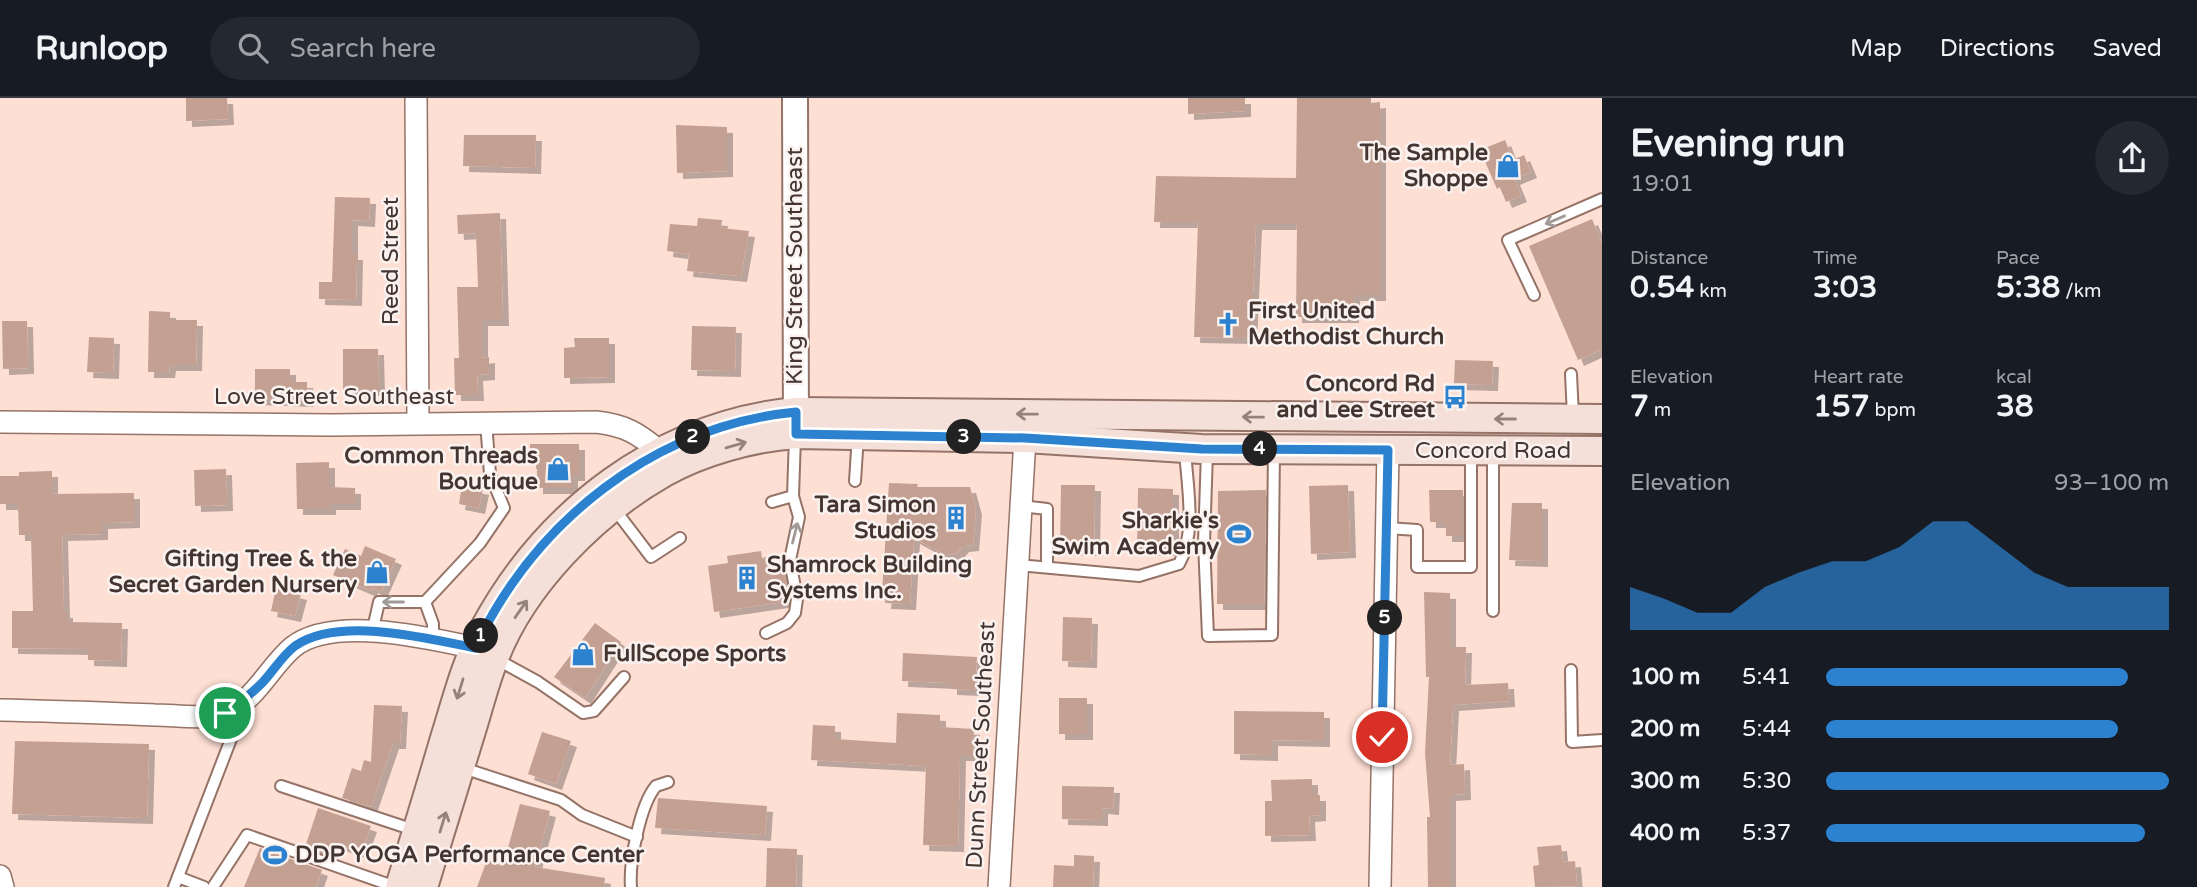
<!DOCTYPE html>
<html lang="en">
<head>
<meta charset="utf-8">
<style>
  body { margin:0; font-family:"Varela Round",sans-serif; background:#242831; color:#f1f3f6; height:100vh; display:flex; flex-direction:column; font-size:26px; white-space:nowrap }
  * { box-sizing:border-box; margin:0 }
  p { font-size:23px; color:#9ea1a6 }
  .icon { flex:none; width:38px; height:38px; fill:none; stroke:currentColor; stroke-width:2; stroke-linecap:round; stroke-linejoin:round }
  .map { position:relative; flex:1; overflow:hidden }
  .side { display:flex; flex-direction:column; background:#171b24; width:595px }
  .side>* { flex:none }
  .pin { position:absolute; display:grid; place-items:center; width:60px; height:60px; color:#fff; margin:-30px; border:4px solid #fff; border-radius:50%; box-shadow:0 2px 7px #0007 }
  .km { position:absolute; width:35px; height:35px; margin:-18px; border-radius:50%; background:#222; color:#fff; font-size:19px; line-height:35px; text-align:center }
  .round { display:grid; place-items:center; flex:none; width:74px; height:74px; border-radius:37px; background:#242831 }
  .head { display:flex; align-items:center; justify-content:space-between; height:119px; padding:0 28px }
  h1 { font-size:38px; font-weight:800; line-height:52px }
  .stats { display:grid; grid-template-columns:repeat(3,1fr); gap:10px; height:119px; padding:7px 28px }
  .stats div { display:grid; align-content:center }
  .stats b { font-size:30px; font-weight:800 }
  .stats small { font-size:19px; font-weight:400 }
  .stats p { font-size:19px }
  .chart { height:196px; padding:14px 28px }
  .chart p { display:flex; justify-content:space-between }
  .chart svg { width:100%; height:126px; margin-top:7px; fill:#2d82d0; opacity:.7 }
  ul { padding:0 28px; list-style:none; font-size:23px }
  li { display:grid; grid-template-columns:112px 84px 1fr; align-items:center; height:52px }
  li i { height:18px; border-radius:9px; background:#2d82d0 }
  header { display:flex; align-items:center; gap:42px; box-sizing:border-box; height:98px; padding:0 35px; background:#171b24; border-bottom:2px solid #363941 }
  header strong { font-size:33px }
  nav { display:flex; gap:38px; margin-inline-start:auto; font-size:24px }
  .search { width:490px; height:63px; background:#242831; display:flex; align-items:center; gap:18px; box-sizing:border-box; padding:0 24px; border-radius:38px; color:#9ea1a6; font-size:26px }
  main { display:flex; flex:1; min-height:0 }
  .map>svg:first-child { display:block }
</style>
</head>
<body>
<header>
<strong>Runloop</strong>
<div class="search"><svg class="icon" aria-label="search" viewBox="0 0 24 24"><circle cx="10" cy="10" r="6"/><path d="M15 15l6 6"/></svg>Search here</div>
<nav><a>Map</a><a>Directions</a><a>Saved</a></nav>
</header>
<main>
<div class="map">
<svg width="1602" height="789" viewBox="0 0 1602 789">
  <defs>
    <filter id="shadow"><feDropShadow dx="6" dy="6" stdDeviation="0" flood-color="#0004"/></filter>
  </defs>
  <rect width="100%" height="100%" fill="#fedfd4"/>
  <g fill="#c4a093" filter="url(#shadow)">
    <path d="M186 0H227L228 21 186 23Z"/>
    <path d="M1188 0H1245V13L1188 16Z"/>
    <path d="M1297 0H1371V5L1380 4V197H1354L1353 219H1296L1297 126H1256L1251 240 1194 239 1198 124H1154L1156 78 1296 80Z"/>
    <path d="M676 27 727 29V73L677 75Z"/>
    <path d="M464 37H536L535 70 463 68Z"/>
    <path d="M1505 42 1513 62 1524 57 1531 74 1514 81 1521 98 1506 104 1500 89 1497 91 1480 52Z"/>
    <path d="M335 99 370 100 369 123 352 122V156H357L356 202 319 201V184H332Z"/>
    <path d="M500 115 503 222H482V260L489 259V276L477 277 478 297H455L454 260H459L457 189H478L476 135 458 136 457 117Z"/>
    <path d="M698 120 722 122 721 130 749 133 741 178 687 173 689 156 667 153 670 126 697 128Z"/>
    <path d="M1592 121 1602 145V251L1578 262 1529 148Z"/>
    <path d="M149 213 170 214V222H197L196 267H170L169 274H148Z"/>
    <path d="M2 223H27L28 270 3 271Z"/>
    <path d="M692 228 736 229 735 273 691 272Z"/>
    <path d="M89 239 114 240 113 275 87 274Z"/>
    <path d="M574 240H609V279L564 280V250L575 249Z"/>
    <path d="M343 251H378L379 292 343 293Z"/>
    <path d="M1455 262 1493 263 1492 287 1454 286Z"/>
    <path d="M255 271H290V284H307V303L255 301Z"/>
    <path d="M530 346H579V377H572V390H537V365H530Z"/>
    <path d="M329 364V389L355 390V406H330V411H297L296 365Z"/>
    <path d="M226 371 227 407 195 408 194 372Z"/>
    <path d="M52 373V396L134 395V424L102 425V436L62 437 64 514H67V524L122 525 121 563 88 562V551L12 550V513H33L31 437H19L18 406H0V378H19V374Z"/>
    <path d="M889 385 918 386 917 389H970L976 411 973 447 963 448 957 455 945 457 914 440 910 506 885 505 886 495H882Z"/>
    <path d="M462 387 483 391 479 410 459 406Z"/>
    <path d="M1061 387H1095L1094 452 1060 451Z"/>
    <path d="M1348 387 1350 454 1311 456 1309 388Z"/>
    <path d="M1138 390 1173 391V452L1137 451Z"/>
    <path d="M1266 392 1264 506H1217L1218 393Z"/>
    <path d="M1429 392H1463V438H1446V424H1430Z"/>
    <path d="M1512 405H1542V463L1509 462Z"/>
    <path d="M365 448 396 461 381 494 372 489 371 493 333 477 345 451 361 458Z"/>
    <path d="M761 453 762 461 782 458 789 503 714 514 708 468 728 465 727 458Z"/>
    <path d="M276 490 301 496 295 518 271 513Z"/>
    <path d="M1424 494 1450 495V549H1466L1465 587 1508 585 1509 603 1453 607 1450 667 1464 666 1465 696 1450 697V789H1428L1427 719H1430L1425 655 1429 579H1426Z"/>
    <path d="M1063 519 1092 520 1091 564 1062 563Z"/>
    <path d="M595 525 621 544 585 600 554 579Z"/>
    <path d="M903 555 977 559 975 592 951 591V585L902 583Z"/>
    <rect x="1059" y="600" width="28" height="36"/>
    <path d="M374 607 402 608 400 645H393L371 709 342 700 352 670 361 673 364 662 371 664Z"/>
    <path d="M1234 613 1324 614V643L1272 642V657L1234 656Z"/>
    <path d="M897 615 940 617V629L974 631 973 657H960L958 748 923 747 926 668 811 662 813 627 835 628V641L896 645Z"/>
    <path d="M542 634 571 643 556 686 528 676Z"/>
    <path d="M15 643 149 646 147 720 12 716Z"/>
    <path d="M1312 681V697H1320V717L1309 718 1310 737 1265 738V703H1272L1271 682Z"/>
    <path d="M1062 688 1114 689 1113 711 1102 710V722L1062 721Z"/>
    <path d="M658 700 767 708 765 737 655 730Z"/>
    <path d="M520 706 550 713 535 769 605 780 604 789H477L487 762 503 768Z"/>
    <path d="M318 710 371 728 361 755 332 744 327 757 305 749Z"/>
    <path d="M1561 747 1563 764 1575 763 1577 788 1535 789 1533 768 1539 767 1537 749Z"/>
    <path d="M260 750 322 772 316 789H244Z"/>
    <path d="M767 750 797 751 796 789H766Z"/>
    <path d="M1074 757 1094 758 1093 789H1053L1054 767 1074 768Z"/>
  </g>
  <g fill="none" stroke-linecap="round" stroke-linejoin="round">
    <g stroke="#957367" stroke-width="14">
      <g id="service">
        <path d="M1534 197 1508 142 1602 101"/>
        <path d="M1571 276 1573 318"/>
        <path d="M1493 353V513"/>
        <path d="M1207 354 1204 445 1208 538 1272 537 1274 351"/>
        <path d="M855 383 858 337"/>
        <path d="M772 404 793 398 795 338"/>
        <path d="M1021 408 1047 411V468"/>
        <path d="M613 409 651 459 680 440"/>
        <path d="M1387 430 1417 432V469H1471V352"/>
        <path d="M1018 467 1139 478 1179 466C1197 435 1187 387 1185 352"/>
        <path d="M425 504 433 526V542"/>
        <path d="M372 535 379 504H425L480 445 504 410 490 376 486 324"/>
        <path d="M766 535 787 525 795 515 797 501 790 462 799 419 793 398"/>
        <path d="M496 561 538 584 583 615 594 613 624 579"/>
        <path d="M1571 572 1572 644 1602 642"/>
        <path d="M460 669 561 702 582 717 637 739"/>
        <path d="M281 688 417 733"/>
        <path d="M178 779 204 789"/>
        <path d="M174 789 231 641 225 615"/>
        <path d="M213 789 247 737 396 789"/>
        <path d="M631 789C629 764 640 707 656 688L668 684"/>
      </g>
    </g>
    <g stroke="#957367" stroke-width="24">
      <g id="minor">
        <path d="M416 0 418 325"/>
        <path d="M0 324 330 327 596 324C624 327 638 335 659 353"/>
        <path d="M0 612C52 613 103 615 155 617 176 617 204 622 224 615 255 604 269 569 293 549 333 517 429 540 475 550"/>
        <path d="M0 778 3 789"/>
        <path d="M999 789 1025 340"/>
        <path d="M1380 789 1388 352"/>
      </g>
    </g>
    <g stroke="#957367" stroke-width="28">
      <path id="tertiary" d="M795 0 796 332"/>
    </g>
    <g stroke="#957367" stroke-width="32">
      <g id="secondary">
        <path d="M400 789C416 738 431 688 446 637 457 602 466 565 484 532 547 414 661 327 796 314L1602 321"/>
        <path d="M423 789C439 738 454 687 470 636 478 611 484 585 494 560 523 485 594 414 664 374 702 353 752 339 796 336L1025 340 1201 351 1602 353"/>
      </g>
    </g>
    <use href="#service" stroke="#fff" stroke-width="10"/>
    <use href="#minor" stroke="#fff" stroke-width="21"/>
    <use href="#tertiary" stroke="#fff" stroke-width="24"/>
    <use href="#secondary" stroke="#f5e0d9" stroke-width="28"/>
  </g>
  <defs><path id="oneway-shaft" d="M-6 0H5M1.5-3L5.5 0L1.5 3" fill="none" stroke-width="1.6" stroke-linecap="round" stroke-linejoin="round" transform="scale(1.75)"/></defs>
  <g stroke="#a29a98">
    <use href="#oneway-shaft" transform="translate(1555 122) rotate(157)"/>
    <use href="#oneway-shaft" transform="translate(795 435) rotate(-76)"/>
    <use href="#oneway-shaft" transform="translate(393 504) rotate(180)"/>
  </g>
  <g stroke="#94827c">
    <use href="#oneway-shaft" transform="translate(1027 316) rotate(-179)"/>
    <use href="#oneway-shaft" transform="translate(1253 319) rotate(-179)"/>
    <use href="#oneway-shaft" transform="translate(1505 321) rotate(-180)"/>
    <use href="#oneway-shaft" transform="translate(736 347) rotate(-16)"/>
    <use href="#oneway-shaft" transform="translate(521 511) rotate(-55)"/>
    <use href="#oneway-shaft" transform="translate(460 591) rotate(107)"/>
    <use href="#oneway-shaft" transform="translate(443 724) rotate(-73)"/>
  </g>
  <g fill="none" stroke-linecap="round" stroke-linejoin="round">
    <g stroke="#fff" stroke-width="14">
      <path id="route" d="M225 615C239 606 251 596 263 584 273 573 283 557 295 548 338 518 427 540 475 550 535 423 654 328 796 314V336L1025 340 1202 351 1388 352 1382 639"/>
    </g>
    <use href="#route" stroke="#2d82d0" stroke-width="9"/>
  </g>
  <defs>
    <g id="shop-bare" transform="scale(1.89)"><path d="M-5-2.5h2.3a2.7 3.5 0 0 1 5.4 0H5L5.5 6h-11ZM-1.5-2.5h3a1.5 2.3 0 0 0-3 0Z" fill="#2d82d0" stroke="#faf2ef" stroke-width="2.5" paint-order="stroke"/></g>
    <g id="church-bare" transform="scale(1.89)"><path d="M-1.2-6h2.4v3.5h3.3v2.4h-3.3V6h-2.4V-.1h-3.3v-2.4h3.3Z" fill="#2d82d0" stroke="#faf2ef" stroke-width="2.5" paint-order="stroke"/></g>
    <g id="bus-bare" transform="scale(1.89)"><path d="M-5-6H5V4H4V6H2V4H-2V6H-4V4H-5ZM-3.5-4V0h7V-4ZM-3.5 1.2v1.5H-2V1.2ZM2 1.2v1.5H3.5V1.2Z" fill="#2d82d0" stroke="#faf2ef" stroke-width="2.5" paint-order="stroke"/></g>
    <g id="building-bare" transform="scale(1.89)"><path d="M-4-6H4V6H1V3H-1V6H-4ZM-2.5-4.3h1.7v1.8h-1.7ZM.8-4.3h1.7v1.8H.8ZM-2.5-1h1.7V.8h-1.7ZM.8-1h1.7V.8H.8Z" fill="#2d82d0" stroke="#faf2ef" stroke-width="2.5" paint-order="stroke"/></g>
    <g id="stadium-bare" transform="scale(1.89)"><path d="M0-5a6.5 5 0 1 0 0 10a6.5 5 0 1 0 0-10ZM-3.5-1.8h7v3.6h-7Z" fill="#2d82d0" stroke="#faf2ef" stroke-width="2.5" paint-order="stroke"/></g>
  </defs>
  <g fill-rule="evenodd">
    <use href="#shop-bare" x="1508" y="68"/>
    <use href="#church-bare" x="1228" y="226"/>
    <use href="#bus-bare" x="1455" y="299"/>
    <use href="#shop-bare" x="558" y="371"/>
    <use href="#building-bare" x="956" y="420"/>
    <use href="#stadium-bare" x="1239" y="436"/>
    <use href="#shop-bare" x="377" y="474"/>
    <use href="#building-bare" x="747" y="480"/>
    <use href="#shop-bare" x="583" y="556"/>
    <use href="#stadium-bare" x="275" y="757"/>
  </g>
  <g text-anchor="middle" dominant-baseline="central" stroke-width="5" stroke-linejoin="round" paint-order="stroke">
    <g font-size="23" font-weight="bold" fill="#443530" stroke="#faf2ef" text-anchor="end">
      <text x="1488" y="55">The Sample<tspan x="1488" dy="26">Shoppe</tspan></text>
      <text x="1248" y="213" text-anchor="start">First United<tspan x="1248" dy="26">Methodist Church</tspan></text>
      <text x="1435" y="286">Concord Rd<tspan x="1435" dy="26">and Lee Street</tspan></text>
      <text x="538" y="358">Common Threads<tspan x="538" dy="26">Boutique</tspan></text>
      <text x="936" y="407">Tara Simon<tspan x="936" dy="26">Studios</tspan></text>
      <text x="1219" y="423">Sharkie's<tspan x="1219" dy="26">Swim Academy</tspan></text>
      <text x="357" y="461">Gifting Tree &amp; the<tspan x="357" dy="26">Secret Garden Nursery</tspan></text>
      <text x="767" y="467" text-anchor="start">Shamrock Building<tspan x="767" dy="26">Systems Inc.</tspan></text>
      <text x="603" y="556" text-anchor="start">FullScope Sports</text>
      <text x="295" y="757" text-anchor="start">DDP YOGA Performance Center</text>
    </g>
    <g font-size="23" fill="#443530" stroke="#faf2ef">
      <text transform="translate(391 163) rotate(-90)">Reed Street</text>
      <text transform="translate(795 168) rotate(-90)">King Street Southeast</text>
      <text x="334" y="299">Love Street Southeast</text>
      <text x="1493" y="353">Concord Road</text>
      <text transform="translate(981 647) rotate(-87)">Dunn Street Southeast</text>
    </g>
  </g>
</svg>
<div class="pin" style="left:225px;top:615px;background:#1e9e55"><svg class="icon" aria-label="arrive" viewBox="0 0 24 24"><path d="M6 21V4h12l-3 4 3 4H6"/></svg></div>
<div class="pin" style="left:1382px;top:639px;background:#d93025"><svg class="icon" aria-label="check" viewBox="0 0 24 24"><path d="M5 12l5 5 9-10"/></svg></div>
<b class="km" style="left:481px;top:538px">1</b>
<b class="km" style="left:693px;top:339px">2</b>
<b class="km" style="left:964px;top:339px">3</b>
<b class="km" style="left:1260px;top:351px">4</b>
<b class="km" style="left:1385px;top:520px">5</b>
</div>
<section class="side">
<div class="head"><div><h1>Evening run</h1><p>19:01</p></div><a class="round"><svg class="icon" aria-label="share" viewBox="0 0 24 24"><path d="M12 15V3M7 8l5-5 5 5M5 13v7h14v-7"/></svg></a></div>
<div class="stats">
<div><p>Distance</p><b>0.54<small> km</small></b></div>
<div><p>Time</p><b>3:03</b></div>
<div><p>Pace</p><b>5:38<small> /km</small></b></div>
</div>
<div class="stats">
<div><p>Elevation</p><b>7<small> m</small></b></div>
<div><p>Heart rate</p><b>157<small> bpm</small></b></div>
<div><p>kcal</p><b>38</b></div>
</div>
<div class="chart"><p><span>Elevation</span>93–100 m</p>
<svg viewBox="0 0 160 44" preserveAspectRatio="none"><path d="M0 44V29L10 33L20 38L30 38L40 29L50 24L60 20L70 20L80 15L90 6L100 6L110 15L120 24L130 29L140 29L150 29L160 29V44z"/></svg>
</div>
<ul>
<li><b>100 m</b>5:41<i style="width:88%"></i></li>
<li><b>200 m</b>5:44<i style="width:85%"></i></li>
<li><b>300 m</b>5:30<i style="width:100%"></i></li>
<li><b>400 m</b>5:37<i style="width:93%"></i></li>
</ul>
</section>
</main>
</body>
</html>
